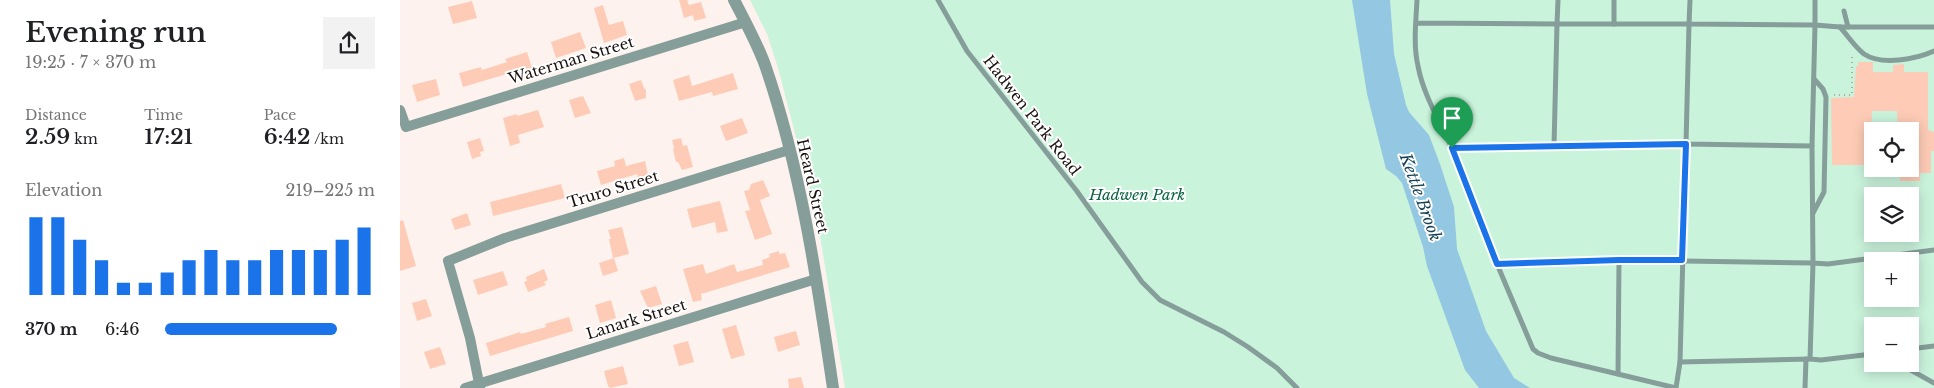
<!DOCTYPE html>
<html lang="en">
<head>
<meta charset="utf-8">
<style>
  body { margin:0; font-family:"Libre Baskerville",serif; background:#f2f2f2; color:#202124; height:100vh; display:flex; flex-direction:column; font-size:19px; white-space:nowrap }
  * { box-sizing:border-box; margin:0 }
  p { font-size:16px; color:#757577 }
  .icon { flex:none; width:28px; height:28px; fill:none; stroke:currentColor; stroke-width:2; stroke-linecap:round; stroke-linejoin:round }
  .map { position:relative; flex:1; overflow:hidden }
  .sheet { display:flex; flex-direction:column; background:#fff; width:400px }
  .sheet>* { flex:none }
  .tools { position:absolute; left:1464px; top:122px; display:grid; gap:10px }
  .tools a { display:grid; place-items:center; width:55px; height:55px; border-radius:0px; background:#fff; box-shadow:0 2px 12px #0003; font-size:25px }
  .pin { position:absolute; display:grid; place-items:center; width:42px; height:42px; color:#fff; margin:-51px -21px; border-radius:50% 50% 50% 0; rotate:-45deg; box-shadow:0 0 5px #0007 }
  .pin .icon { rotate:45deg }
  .round { display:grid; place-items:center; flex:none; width:52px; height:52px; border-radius:0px; background:#f2f2f2 }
  .overview { display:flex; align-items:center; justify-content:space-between; height:85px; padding:0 25px }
  h1 { font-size:28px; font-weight:600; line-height:38px }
  .figures { display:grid; grid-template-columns:repeat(3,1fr); gap:8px; height:85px; padding:5px 25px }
  .figures div { display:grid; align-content:center }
  .figures b { font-size:21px; font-weight:600 }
  .figures small { font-size:14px; font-weight:400 }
  .figures p { font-size:14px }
  .chart { height:140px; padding:10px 25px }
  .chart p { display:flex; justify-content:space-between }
  .chart svg { width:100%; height:90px; margin-top:5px; stroke:#1a73e8; stroke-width:6 }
  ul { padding:0 25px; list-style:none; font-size:16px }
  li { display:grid; grid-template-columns:80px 60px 1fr; align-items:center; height:38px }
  li i { height:12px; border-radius:6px; background:#1a73e8 }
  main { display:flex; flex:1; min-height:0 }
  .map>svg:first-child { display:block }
</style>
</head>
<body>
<main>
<section class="sheet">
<div class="overview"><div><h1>Evening run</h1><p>19:25 · 7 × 370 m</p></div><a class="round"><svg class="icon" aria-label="share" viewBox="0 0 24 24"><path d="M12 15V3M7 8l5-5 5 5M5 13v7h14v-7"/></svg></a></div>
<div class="figures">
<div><p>Distance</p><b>2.59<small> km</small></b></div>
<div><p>Time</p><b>17:21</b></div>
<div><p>Pace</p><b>6:42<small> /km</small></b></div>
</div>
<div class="chart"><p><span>Elevation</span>219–225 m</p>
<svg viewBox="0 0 160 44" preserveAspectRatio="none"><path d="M5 44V6M15 44V6M25 44V17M35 44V27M45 44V38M55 44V38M65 44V33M75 44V27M85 44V22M95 44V27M105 44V27M115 44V22M125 44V22M135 44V22M145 44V17M155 44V11"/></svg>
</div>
<ul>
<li><b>370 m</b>6:46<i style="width:82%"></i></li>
</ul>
</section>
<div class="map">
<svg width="1534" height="388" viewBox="0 0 1534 388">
  <rect width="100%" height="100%" fill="#fdf2ee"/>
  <path fill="#caf3dc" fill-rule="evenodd" d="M350 0H1534V388H445L417 218 378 68 367 34ZM1472 131H1510V169H1472ZM1472 196H1510V234H1472ZM1472 261H1510V299H1472ZM1472 326H1510V364H1472Z"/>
  <path fill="#94c7e1" d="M952 0H990L994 54 1006 105 1009 112 1029 135 1040 164 1054 207 1057 249 1086 331 1114 378 1130 388H1079L1065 370 1027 266 1023 247 1002 183 996 176 986 169 967 94Z"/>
  <g fill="#feccb6">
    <path d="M279 0H287L289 5 301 2 306 18 294 21 293 15 284 18Z"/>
    <path d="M72 1 77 18 53 24 48 7Z"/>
    <path d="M203 5 209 25 223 21 227 35 204 43 194 8Z"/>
    <path d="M180 32 186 48 156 58 151 42Z"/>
    <path d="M127 52 132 68 111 75 110 73 63 87 59 73 81 67 82 70 107 62 105 59Z"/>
    <path d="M1458 62H1473V72H1493V65L1504 64V72H1528V130L1534 132V151H1531V173H1520V181H1500V169H1510V131H1498L1497 111H1472L1470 150H1472V165H1432L1431 98 1454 97 1456 66H1458Z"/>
    <path d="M333 73 338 89 313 96 312 92 279 101 273 80 289 75 292 86Z"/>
    <path d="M36 79 40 95 17 102 12 85Z"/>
    <path d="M241 80 244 88 246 90V98L235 101 229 84Z"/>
    <path d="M183 96 191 113 175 118 169 100Z"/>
    <path d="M138 110 144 127 118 135 120 143 110 146 103 118 117 114V116Z"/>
    <path d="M342 118 348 133 326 141 320 126Z"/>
    <path d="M80 138 84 151 80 152 81 156 72 159 67 142Z"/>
    <path d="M281 138 283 146 287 145 293 167 282 170 278 162H276L273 149 274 148 272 140Z"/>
    <path d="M224 158 226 166 245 161 248 175 238 178 237 174 201 185 197 171 215 166 214 161Z"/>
    <path d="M363 180 370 196 360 200 372 234 355 240 345 211 350 210 344 191 349 190 351 184Z"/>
    <path d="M161 184 165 198 93 216 90 202Z"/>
    <path d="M320 201 328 231 317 233 315 222 292 228 287 209Z"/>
    <path d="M67 213 71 225 55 230 51 219Z"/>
    <path d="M3 220 16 266 0 271V221Z"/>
    <path d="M222 227 229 254 213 258 209 239H211L208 230Z"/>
    <path d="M379 251V254L385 253 390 267 301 294 302 300 293 302 283 269 303 264 306 274 334 264 337 272 363 265 362 260 370 257 369 254Z"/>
    <path d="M214 258 218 271 203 276 199 263Z"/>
    <path d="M144 269 148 280 144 282 146 285 128 292 124 282 127 281 126 277Z"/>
    <path d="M103 271 108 285 78 295 73 280Z"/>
    <path d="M256 286 262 304 248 308 240 291Z"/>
    <path d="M26 299 32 316 17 321 12 303Z"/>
    <path d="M211 300 216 318 200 323 195 305Z"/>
    <path d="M169 317 173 331 90 356 86 343 120 332 121 334 146 327 145 324Z"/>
    <path d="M336 325 345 355 331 359 322 329Z"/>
    <path d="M396 331 400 345 378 352 374 337Z"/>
    <path d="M288 341 294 362 279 366 273 345Z"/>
    <path d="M40 347 46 364 30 369 24 352Z"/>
    <path d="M223 366 228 384 210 388 208 386 204 371Z"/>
    <path d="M401 377 404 388H389L388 379Z"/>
  </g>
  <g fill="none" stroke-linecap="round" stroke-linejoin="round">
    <path stroke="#b2a8a4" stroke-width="2" stroke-dasharray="1 4" stroke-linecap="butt" d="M1434 95H1452V56"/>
    <g stroke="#859e99" stroke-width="5">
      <path d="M538 0 567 51 676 190 742 282 760 300 824 332 848 347 877 368 897 388"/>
      <path d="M1158 0 1157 24H1214"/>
      <path d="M1214 0V24H1289L1286 144 1412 146 1415 25 1440 27H1534"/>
      <path d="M1290 0 1289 24 1415 25V0"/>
      <path d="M1444 11 1448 27"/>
      <path d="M1016 23 1157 24 1154 146 1052 148C1040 122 1023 94 1018 66 1013 45 1016 21 1017 0"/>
      <path d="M1440 27C1448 36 1455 47 1464 54 1482 66 1516 59 1534 51"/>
      <path d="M1154 146 1286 144 1280 362"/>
      <path d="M1052 148 1097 264"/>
      <path d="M1413 213 1424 192 1426 97 1423 89 1414 79"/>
      <path d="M1510 349 1534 346"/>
      <path d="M1472 354 1421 360 1410 359 1413 263 1428 264 1534 250"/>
      <path d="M1410 359 1280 362 1276 388 1151 358 1138 353 1133 349 1097 264 1219 260 1413 263 1412 146"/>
      <path d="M1500 364 1534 383"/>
      <path d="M1218 374 1219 260"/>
      <path d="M1405 388 1406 359"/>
    </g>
    <g stroke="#859e99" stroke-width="10">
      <path d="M0 110 6 127 346 22"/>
      <path d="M65 388 416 279"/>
      <path d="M80 388 70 338 48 261 105 238 389 150"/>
    </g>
    <path stroke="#859e99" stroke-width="12" d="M334 0C345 21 357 43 365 65 401 169 417 280 433 388"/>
  </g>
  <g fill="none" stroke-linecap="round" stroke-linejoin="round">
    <g stroke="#fff" stroke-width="10">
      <path id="route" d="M1286 144 1282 260H1219L1097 264 1052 148Z"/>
    </g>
    <use href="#route" stroke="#1a73e8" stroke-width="6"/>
  </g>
  <g text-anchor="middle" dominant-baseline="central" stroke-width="4" stroke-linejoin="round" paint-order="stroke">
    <g font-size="15" fill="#1a110e" stroke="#fff">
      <text transform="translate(171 60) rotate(-17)">Waterman Street</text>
      <text transform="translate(632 115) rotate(52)">Hadwen Park Road</text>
      <text transform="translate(413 186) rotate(77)">Heard Street</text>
      <text transform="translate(213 189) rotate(-17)">Truro Street</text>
      <text transform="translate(236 319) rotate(-17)">Lanark Street</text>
    </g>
    <g font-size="15" font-style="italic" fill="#086342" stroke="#fff">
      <text x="737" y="194">Hadwen Park</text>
    </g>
    <g font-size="16" font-style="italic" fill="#174255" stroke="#fff">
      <text transform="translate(1021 197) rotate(70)">Kettle Brook</text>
    </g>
  </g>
</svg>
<div class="tools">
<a><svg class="icon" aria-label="locate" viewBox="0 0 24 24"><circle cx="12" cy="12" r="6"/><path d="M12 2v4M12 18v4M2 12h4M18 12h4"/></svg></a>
<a><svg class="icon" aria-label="layers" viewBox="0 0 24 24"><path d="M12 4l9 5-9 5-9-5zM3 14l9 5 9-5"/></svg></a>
<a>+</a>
<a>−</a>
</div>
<div class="pin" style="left:1052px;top:148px;background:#1e9e55"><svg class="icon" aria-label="arrive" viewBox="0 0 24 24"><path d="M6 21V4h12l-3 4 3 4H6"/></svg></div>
</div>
</main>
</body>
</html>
